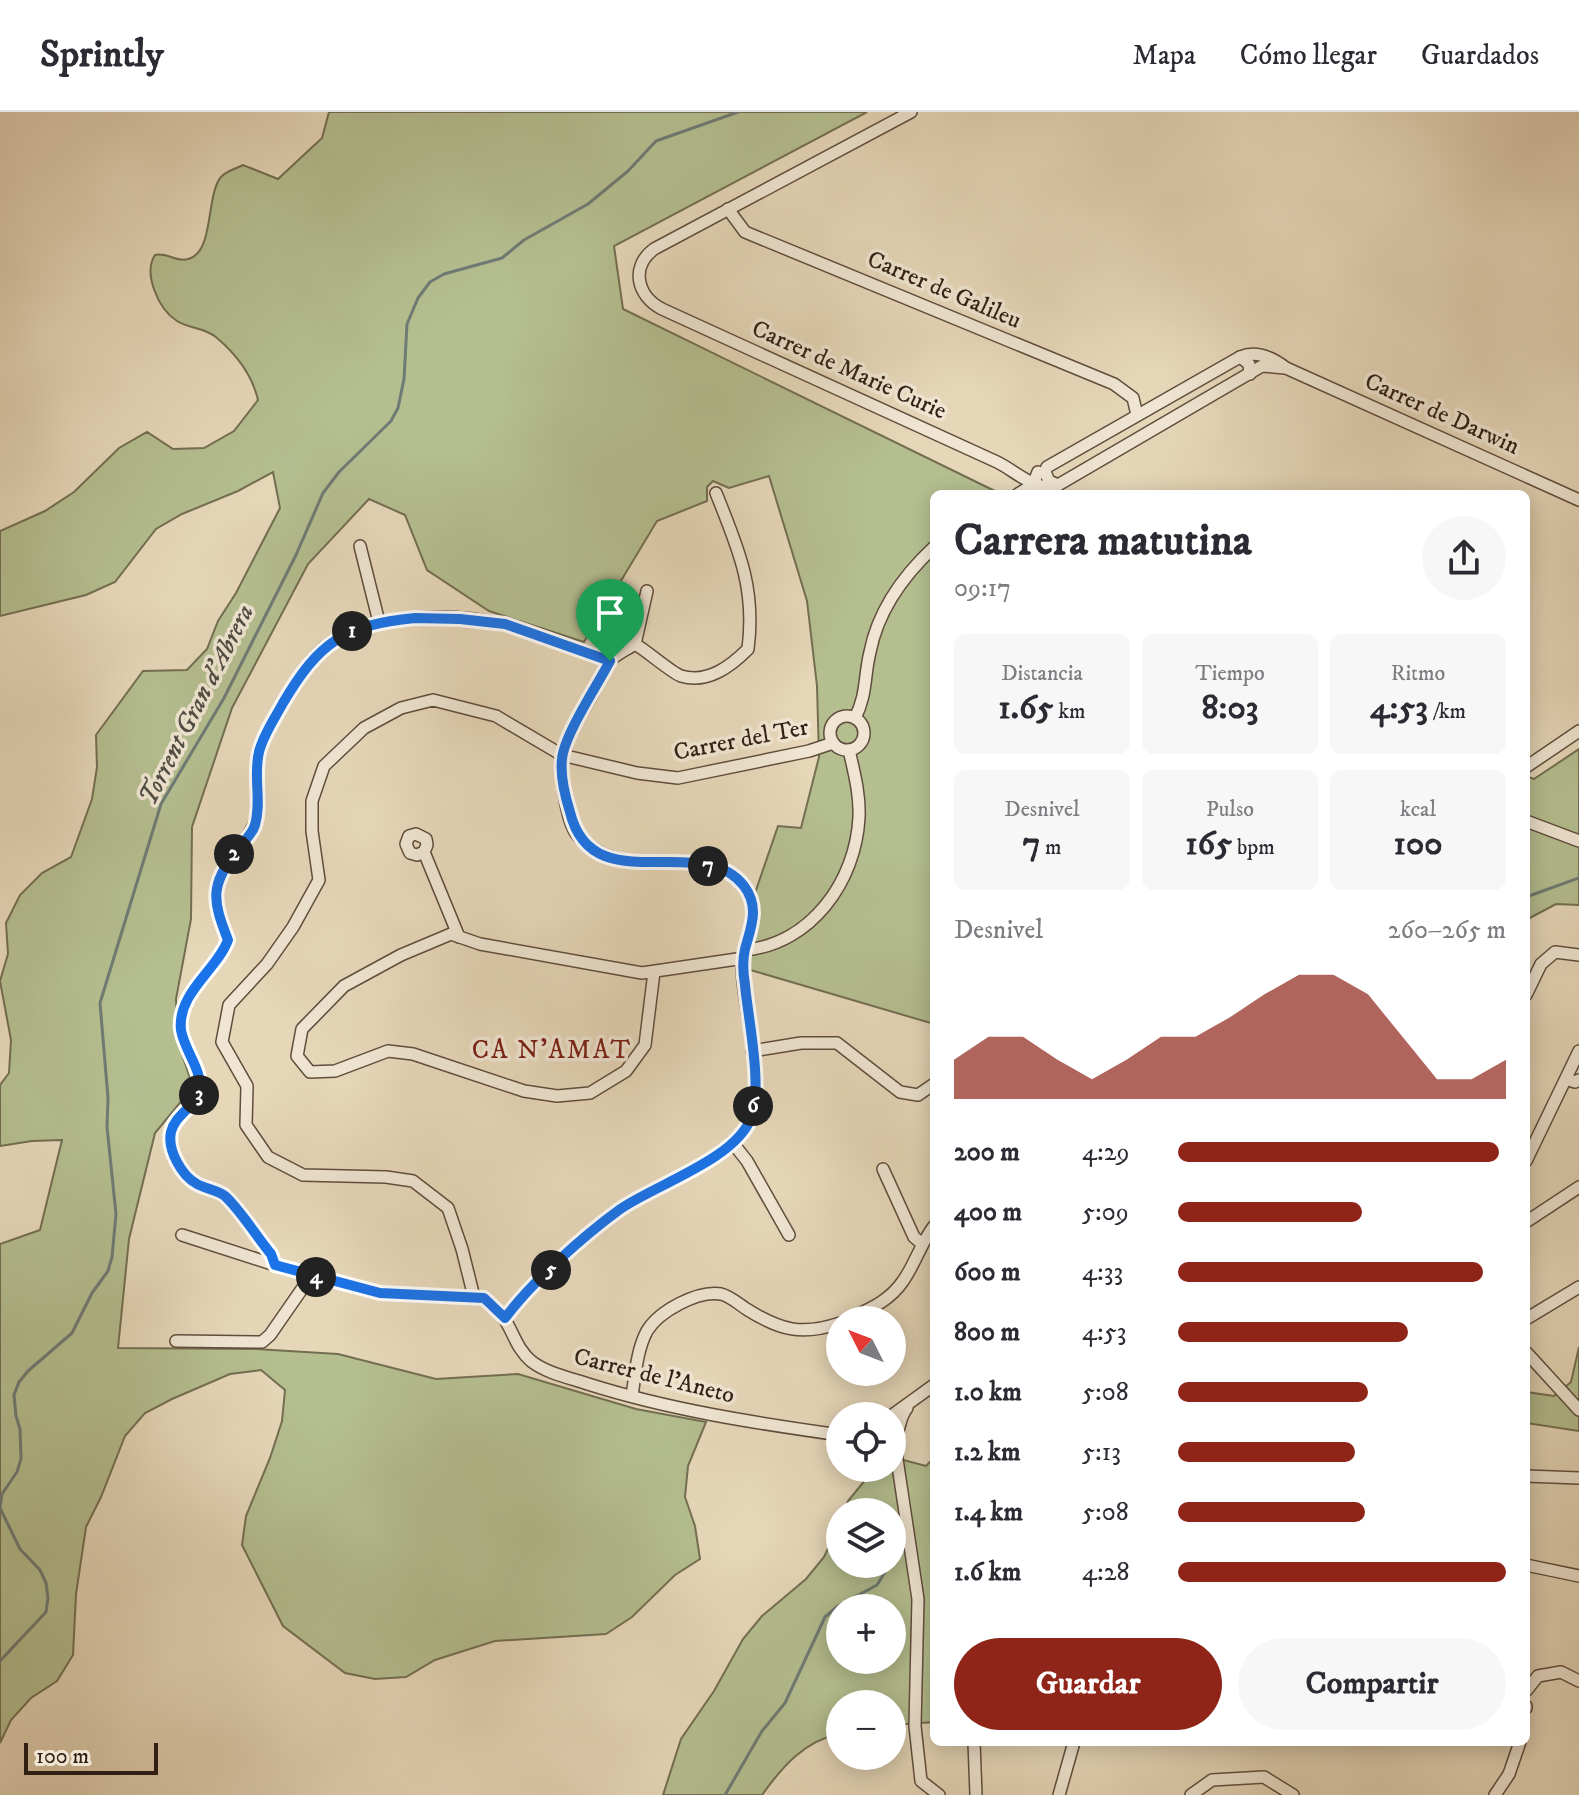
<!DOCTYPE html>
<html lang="es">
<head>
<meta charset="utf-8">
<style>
  body { margin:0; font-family:"IM FELL DW Pica",serif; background:#f7f7f7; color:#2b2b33; height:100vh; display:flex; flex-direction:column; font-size:30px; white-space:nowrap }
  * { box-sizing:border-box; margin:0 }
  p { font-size:26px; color:#7c7c81 }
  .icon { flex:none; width:44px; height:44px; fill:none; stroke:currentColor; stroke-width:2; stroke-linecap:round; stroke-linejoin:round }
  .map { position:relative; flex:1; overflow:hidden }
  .drawer { position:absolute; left:930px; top:378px; width:600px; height:1256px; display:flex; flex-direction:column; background:#fff; border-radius:12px; box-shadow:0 4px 20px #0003 }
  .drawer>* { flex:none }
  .needle { width:52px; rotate:312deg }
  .buttons { position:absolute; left:826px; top:1194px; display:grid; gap:16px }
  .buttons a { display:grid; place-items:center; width:80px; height:80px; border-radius:50%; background:#fff; box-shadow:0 4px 20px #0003; font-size:40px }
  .scale { position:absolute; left:24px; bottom:20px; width:134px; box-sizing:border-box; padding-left:8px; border:4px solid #321f14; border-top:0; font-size:22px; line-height:28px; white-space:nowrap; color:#321f14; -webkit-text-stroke:6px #efe5d2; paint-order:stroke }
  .pin { position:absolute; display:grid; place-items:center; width:68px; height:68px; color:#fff; margin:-82px -34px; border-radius:50% 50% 50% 0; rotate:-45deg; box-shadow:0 0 8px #0007 }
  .pin .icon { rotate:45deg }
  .km { position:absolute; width:40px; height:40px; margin:-20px; border-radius:50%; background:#222; color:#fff; font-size:22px; line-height:40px; text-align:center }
  .round { display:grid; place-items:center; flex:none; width:84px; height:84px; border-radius:42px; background:#f7f7f7 }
  .overview { display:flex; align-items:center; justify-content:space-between; height:136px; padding:0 24px }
  h1 { font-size:44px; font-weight:700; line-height:60px }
  .figures { display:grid; grid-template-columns:repeat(3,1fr); gap:12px; height:136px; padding:8px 24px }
  .figures div { display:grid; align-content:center; border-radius:12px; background:#f7f7f7; text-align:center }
  .figures b { font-size:34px; font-weight:700 }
  .figures small { font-size:22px; font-weight:400 }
  .figures p { font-size:22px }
  .chart { height:224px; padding:16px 24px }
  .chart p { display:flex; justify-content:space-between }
  .chart svg { width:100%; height:144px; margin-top:8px; fill:#8f2418; opacity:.7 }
  .action { display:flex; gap:16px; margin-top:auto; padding:16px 24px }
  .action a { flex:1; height:92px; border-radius:48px; background:#8f2418; color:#fff; font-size:32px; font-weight:700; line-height:92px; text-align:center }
  .action a+a { background:#f7f7f7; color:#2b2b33 }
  ul { padding:0 24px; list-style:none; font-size:26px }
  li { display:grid; grid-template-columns:128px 96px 1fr; align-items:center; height:60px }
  li i { height:20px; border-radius:10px; background:#8f2418 }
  header { display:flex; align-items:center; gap:48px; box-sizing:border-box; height:112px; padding:0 40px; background:#fff; border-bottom:2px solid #e1e1e2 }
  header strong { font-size:38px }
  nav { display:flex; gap:44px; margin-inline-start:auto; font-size:28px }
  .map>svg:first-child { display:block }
</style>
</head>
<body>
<header>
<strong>Sprintly</strong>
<nav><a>Mapa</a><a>Cómo llegar</a><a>Guardados</a></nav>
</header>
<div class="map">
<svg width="1579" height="1683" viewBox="0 0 1579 1683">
  <rect width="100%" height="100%" fill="#e6d7b9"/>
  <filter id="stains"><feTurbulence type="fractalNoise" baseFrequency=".0025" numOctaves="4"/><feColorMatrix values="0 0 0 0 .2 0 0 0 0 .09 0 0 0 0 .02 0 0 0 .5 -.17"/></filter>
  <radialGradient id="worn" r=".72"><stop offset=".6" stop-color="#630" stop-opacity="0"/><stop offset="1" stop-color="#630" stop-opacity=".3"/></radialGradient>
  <g fill="#b4be8f" stroke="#736e52" stroke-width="2" fill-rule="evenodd">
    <path d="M329 0H867L614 134 623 197 1001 382H934V912L747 857 754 784 778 714 801 716 819 645 817 574 807 489 769 364 729 376 713 369 707 375V389L657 409 584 530 489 499 427 458 405 403 369 387 308 452 232 596 192 715 191 807 176 887 178 930 193 975 155 1021 129 1127 118 1236 256 1237 338 1242 436 1267 518 1262 636 1297 706 1310 688 1354 685 1385 695 1414 700 1447 675 1463 632 1505 606 1522 495 1529 435 1548 406 1565 375 1567 345 1561 283 1514 242 1433 246 1404 270 1346 282 1309 285 1278 261 1258 230 1262 172 1287 145 1301 125 1324 101 1385 86 1415 76 1482 73 1543 57 1569 31 1586 11 1608 0 1631V1132L40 1118 62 1028 32 1029 0 1034V973L9 961 11 928 0 869 8 842 6 811 20 783 42 761 71 745 92 687 97 655 96 623 143 559 187 558 207 537 218 509 236 481 280 396 273 360 238 379 182 402 156 417 115 470 86 483 0 504V419L45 399 74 380 119 336 147 320 173 337 204 336 234 319 258 288C252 262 237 243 217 226 205 215 189 217 177 209 158 197 143 161 155 143 168 140 179 152 191 146 214 136 206 83 221 65 226 59 235 57 243 53L278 67 322 26Z"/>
    <path d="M1579 637V793L1556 792 1526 808V664L1534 667Z"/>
    <path d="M1579 1235V1319L1526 1311V1280L1554 1284 1571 1270Z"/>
    <path d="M892 1345 926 1354 934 1346V1610L892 1613V1592H840V1622C805 1628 782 1655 762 1683H663L681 1627 714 1579 743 1527 762 1504 806 1467 824 1445 840 1411V1452H892V1400H844L848 1389 875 1356H892ZM840 1496H892V1548H840Z"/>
  </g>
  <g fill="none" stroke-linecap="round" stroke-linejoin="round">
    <g stroke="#6f7b75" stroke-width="3">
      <path d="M1526 785 1579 766"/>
      <path d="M892 1448 894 1444"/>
      <path d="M0 1549 46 1500 48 1486 46 1471 40 1458 20 1437 0 1396 2 1382 17 1360 21 1347 20 1317 16 1304 14 1283 19 1270 28 1259 72 1221 92 1181 108 1159 112 1145 116 1102 107 1015 108 986 100 891 161 692 224 586 296 443 323 381 339 360 391 309 398 296 404 267 407 212 418 186 430 170 444 162 502 146 524 128 588 92 628 59 656 29 738 0"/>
      <path d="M725 1683 762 1619 785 1591 825 1505 838 1494 877 1473 890 1452"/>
    </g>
    <g stroke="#5f4d3d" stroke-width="14">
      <g id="minor">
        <path d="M911 0 654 137C630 155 637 184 662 197L997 350C1016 359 1036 381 1058 373L1262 254 1286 256"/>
        <path d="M728 97 745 120 1114 272 1133 286 1137 303"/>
        <path d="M1240 245C1256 238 1273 246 1286 256L1579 388"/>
        <path d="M1058 373 1049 369 1045 360 1047 355 1240 245 1249 252 1250 262"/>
        <path d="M1018 382 1033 373 1038 360"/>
        <path d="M360 434 379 510"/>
        <path d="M635 532C647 539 672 561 681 564 708 572 731 554 748 537 756 476 738 436 716 381"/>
        <path d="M635 532 647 479"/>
        <path d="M610 549C576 536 542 521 506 513 455 500 368 500 325 535 308 549 296 570 285 588 276 603 265 620 259 637 253 659 262 681 257 703 253 719 246 726 236 739 210 775 212 788 228 828 217 858 176 881 181 918 184 937 201 957 200 975 198 995 175 1002 171 1020 167 1038 183 1064 197 1072 206 1077 218 1078 225 1084 242 1100 256 1124 271 1142L275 1153 380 1181 484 1186C491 1193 500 1199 505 1208 514 1222 517 1237 531 1249 546 1261 570 1266 588 1272 670 1298 755 1311 840 1323"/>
        <circle cx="847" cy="621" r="17"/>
        <path d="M855 606C867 583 864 564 870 540 878 499 904 463 934 435"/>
        <path d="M1526 655 1579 619"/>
        <path d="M1526 709 1579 729"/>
        <path d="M424 740 417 743 410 741 406 732 409 724 416 722 426 727 427 733 424 740 459 825"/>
        <path d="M745 838C811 832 856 769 859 705 860 682 854 660 849 638"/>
        <path d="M654 860 645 933 626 959 590 981 557 984 524 979 413 942 388 939 335 959 310 960 297 944 302 917 344 874 401 843 451 822 480 832 642 861 744 846"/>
        <path d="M1526 883 1541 852 1555 840 1579 843"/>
        <path d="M752 939 801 931H837L900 980 918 983 934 972"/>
        <path d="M1566 967 1575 970 1579 968"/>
        <path d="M732 1030 747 1049 789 1123"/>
        <path d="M1526 1049 1579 939"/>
        <path d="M883 1057 914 1125 921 1131"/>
        <path d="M1526 1110 1579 1075"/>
        <path d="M182 1123 275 1153"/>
        <path d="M474 1185 462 1137 448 1096 413 1069 386 1065 303 1063 268 1045 246 1013 247 974 222 930 229 893 267 852 293 815 319 768 312 719V689L324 654 364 616 401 596 433 588 496 604 562 643 637 661 678 666 809 639 833 631"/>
        <path d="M505 1206C532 1170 582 1125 619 1098 654 1073 736 1047 751 1006 766 967 743 897 742 855 742 826 767 803 744 774 707 727 631 772 586 731 582 728 576 722 574 718 566 703 560 662 562 646 565 624 583 600 593 581 598 571 603 557 610 549 616 542 628 537 635 532"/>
        <path d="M1526 1207 1579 1175"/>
        <path d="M846 1208C867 1198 889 1190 903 1169 915 1152 921 1131 934 1114"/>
        <path d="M176 1229 262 1230 270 1223 311 1164"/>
        <path d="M1526 1240 1579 1298"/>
        <path d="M632 1284C635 1264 637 1237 647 1219 659 1199 698 1178 721 1182 730 1184 740 1193 748 1198 780 1218 802 1224 840 1211"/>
        <path d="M891 1304 934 1273"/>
        <path d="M894 1327 918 1487 915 1614 921 1669 939 1683"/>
        <path d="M892 1328C901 1320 898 1307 907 1296"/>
        <path d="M1526 1364 1579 1366"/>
        <path d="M1526 1453 1579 1464"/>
        <path d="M1526 1579 1538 1564 1561 1560 1579 1569"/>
        <path d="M1526 1594V1596"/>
        <path d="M974 1630 976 1683"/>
        <path d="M1059 1683 1074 1630"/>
        <path d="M1191 1683 1212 1668 1264 1665 1293 1683"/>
        <path d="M1495 1683 1509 1662 1520 1630"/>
      </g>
    </g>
    <use href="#minor" stroke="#efe5d2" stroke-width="11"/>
  </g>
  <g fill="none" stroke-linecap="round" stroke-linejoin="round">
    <g stroke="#fff" stroke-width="16">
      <path id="route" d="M415 506 460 507 505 512 610 549C598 572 564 623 562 647 560 664 565 684 570 700 592 791 701 718 744 774 760 795 751 815 745 837 742 850 743 861 745 873 748 906 763 976 751 1006 735 1048 654 1073 619 1098 582 1125 532 1170 505 1206L484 1186 380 1181 275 1153 271 1142C256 1124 242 1100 225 1084 218 1078 206 1077 197 1072 182 1064 167 1038 171 1020 175 1002 198 994 200 975 201 957 184 937 181 918 177 881 217 858 228 828 212 787 210 774 237 738 243 730 252 723 255 713 262 689 253 665 259 640 263 623 275 606 283 591 319 530 344 513 415 506Z"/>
    </g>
    <use href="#route" stroke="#1a73e8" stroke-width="10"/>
  </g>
  <g text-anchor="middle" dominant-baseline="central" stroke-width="7" stroke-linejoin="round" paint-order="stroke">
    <g font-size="24" fill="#321f14" stroke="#efe5d2">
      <text transform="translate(944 178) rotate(23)">Carrer de Galileu</text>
      <text transform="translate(849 258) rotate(24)">Carrer de Marie Curie</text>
      <text transform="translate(1442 302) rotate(24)">Carrer de Darwin</text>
      <text transform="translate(741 628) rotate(-11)">Carrer del Ter</text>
      <text transform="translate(654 1264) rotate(14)">Carrer de l'Aneto</text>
    </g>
    <g font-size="26" font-style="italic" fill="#504d44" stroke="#efe5d2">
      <text transform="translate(197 593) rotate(-63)">Torrent Gran d'Abrera</text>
    </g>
    <g font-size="26" letter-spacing="2" fill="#7a1f14" stroke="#efe5d2">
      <text x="552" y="938">CA N'AMAT</text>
    </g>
  </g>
  <rect width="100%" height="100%" filter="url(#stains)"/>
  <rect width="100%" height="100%" fill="url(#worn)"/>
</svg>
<div class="buttons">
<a><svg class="needle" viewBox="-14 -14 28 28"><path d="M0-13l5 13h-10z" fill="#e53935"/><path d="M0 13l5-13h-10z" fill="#7c7c81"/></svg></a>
<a><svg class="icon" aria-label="locate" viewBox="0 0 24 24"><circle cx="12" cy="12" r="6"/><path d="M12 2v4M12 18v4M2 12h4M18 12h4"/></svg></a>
<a><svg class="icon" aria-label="layers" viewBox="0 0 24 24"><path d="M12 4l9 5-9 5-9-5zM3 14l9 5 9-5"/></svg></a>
<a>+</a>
<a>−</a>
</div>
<div class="scale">100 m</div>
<div class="pin" style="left:610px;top:549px;background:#1e9e55"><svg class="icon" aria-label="arrive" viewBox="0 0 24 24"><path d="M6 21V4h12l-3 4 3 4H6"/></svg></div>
<b class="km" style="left:352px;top:519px">1</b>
<b class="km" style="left:234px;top:742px">2</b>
<b class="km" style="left:199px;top:983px">3</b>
<b class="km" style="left:316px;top:1165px">4</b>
<b class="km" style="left:551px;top:1158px">5</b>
<b class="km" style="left:753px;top:994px">6</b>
<b class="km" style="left:708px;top:754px">7</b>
<section class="drawer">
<div class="overview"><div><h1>Carrera matutina</h1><p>09:17</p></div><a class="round"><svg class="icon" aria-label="share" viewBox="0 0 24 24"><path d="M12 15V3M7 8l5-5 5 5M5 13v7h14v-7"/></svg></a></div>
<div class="figures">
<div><p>Distancia</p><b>1.65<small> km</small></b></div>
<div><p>Tiempo</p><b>8:03</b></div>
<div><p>Ritmo</p><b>4:53<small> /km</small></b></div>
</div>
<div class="figures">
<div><p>Desnivel</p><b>7<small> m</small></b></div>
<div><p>Pulso</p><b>165<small> bpm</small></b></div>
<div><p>kcal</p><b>100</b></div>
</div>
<div class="chart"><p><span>Desnivel</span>260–265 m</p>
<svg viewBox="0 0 160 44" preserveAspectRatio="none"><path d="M0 44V32L10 25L20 25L30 32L40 38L50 32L60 25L70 25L80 19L90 12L100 6L110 6L120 12L130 25L140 38L150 38L160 32V44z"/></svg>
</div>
<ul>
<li><b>200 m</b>4:29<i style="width:98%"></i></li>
<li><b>400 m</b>5:09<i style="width:56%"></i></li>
<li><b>600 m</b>4:33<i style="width:93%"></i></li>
<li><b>800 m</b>4:53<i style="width:70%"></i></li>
<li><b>1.0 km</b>5:08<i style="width:58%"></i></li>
<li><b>1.2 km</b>5:13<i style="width:54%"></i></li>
<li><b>1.4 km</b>5:08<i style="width:57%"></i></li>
<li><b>1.6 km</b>4:28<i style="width:100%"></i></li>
</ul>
<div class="action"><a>Guardar</a><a>Compartir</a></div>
</section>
</div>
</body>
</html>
